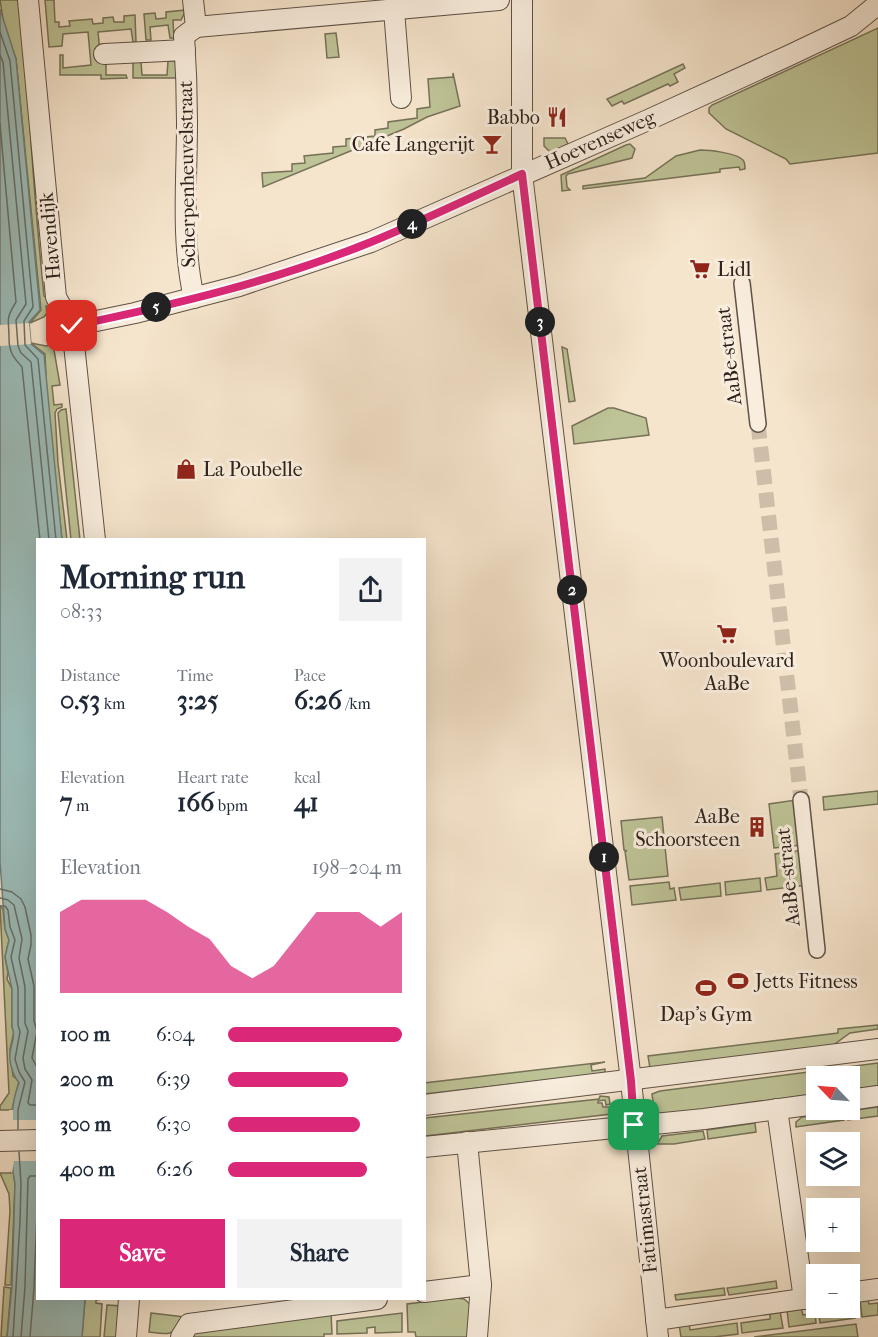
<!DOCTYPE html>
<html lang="en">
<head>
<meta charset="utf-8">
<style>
  body { margin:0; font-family:"IM FELL French Canon",serif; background:#f2f2f3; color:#1f2937; height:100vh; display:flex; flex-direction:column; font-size:22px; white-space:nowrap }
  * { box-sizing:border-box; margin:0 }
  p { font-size:20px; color:#747a83 }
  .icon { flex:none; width:33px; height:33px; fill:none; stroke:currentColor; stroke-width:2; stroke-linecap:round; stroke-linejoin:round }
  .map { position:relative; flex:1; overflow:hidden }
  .panel { position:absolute; left:36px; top:538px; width:390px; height:762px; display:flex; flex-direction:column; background:#fff; border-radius:0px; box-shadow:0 6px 24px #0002 }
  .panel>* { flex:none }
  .needle { width:39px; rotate:295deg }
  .tools { position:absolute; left:806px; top:1066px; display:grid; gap:12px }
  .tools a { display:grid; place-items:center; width:54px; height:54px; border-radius:0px; background:#fff; box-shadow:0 6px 24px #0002; font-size:30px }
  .pin { position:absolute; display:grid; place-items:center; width:51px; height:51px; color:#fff; margin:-26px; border-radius:12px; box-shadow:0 3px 9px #0006 }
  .km { position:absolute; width:30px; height:30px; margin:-15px; border-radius:50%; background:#222; color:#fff; font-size:16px; line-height:30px; text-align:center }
  .round { display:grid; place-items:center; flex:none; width:63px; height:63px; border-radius:0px; background:#f2f2f3 }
  .head { display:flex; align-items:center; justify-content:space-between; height:102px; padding:0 24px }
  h1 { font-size:33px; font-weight:800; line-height:45px }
  .metrics { display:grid; grid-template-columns:repeat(3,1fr); gap:9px; height:102px; padding:6px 24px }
  .metrics div { display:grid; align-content:center }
  .metrics b { font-size:26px; font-weight:800 }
  .metrics small { font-size:16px; font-weight:400 }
  .metrics p { font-size:16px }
  .chart { height:168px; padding:12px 24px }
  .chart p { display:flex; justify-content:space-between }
  .chart svg { width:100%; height:108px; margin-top:6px; fill:#db2777; opacity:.7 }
  .button { display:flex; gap:12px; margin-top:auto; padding:12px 24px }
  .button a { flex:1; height:69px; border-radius:0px; background:#db2777; color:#fff; font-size:24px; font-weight:800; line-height:69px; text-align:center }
  .button a+a { background:#f2f2f3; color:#1f2937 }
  ul { padding:0 24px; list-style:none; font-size:20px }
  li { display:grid; grid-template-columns:96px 72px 1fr; align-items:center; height:45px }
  li i { height:15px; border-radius:8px; background:#db2777 }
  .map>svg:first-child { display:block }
</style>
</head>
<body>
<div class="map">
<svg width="878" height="1337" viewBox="0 0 878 1337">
  <rect width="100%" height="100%" fill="#f6e5cd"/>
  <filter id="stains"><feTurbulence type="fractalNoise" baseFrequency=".00333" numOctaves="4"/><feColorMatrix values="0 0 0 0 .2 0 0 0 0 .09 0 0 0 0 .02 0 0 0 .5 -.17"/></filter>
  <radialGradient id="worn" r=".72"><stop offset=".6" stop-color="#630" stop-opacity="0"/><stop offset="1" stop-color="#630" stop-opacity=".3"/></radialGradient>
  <g fill="#bec497" stroke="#767259" stroke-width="1.5">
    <path d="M0 0H24C27 100 34 196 44 296L51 302 50 306H46L47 313 44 317 30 323 41 310 16 59 4 25Z"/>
    <path d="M45 0H54L55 22H59V27L70 26 69 21 92 19 93 24 103 23V18L113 17 114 22H124V16L135 15 136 42H133L131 29 98 32 101 61 106 62V75H126L127 78 101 79V75H60V55H63V68L91 65 88 32 63 34 62 46 49 47Z"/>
    <path d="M186 10 181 20H173L174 38H170L168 25 150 27 151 40H146L144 14 155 13 156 19 166 18V12Z"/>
    <path d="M878 28V153L790 164 786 159 726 129 709 113V108L712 105Z"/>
    <path d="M336 33 339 57 327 58 325 34Z"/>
    <path d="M133 61 141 62 142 75H167L168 61H176L178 78H133Z"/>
    <path d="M683 64 685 68 674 74 678 82 670 86 668 84 624 104 622 101 612 106 607 99Z"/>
    <path d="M453 73 460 106 427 117 404 129 263 187 262 173 292 171V164L305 163 304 156 333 153V147L346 146V139L375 136V130L388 128V122L417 118V109L430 107 428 79 453 77Z"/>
    <path d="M544 138H565L568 144 554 151H549L544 146Z"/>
    <path d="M630 144 635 149 632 158 568 174 566 176 567 187 570 190 562 191 561 175 626 145Z"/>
    <path d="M700 150C709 150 737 153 743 160 745 162 745 166 745 169L740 170 739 167 720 169V172L583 189V186L645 178 676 156Z"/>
    <path d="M31 343 46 346 53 344 60 385 52 386 54 405 62 404V407L57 409 55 413 58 463 67 540H62L47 399 45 354Z"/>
    <path d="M562 347 567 349 575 401 569 402Z"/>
    <path d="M608 408H614L646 418 649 435 574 444 572 426Z"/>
    <path d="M66 409 80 540H71L58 413 61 410Z"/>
    <path d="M878 791V804L824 810 823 797Z"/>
    <path d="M796 800 802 845 774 848 769 804Z"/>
    <path d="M662 817 668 876 629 880 625 851H627L624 850 621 821Z"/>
    <path d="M803 850 807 885 767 890 765 878 777 876 775 854Z"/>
    <path d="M760 878 761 891 726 895 725 882Z"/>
    <path d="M669 882 670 889 674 888 676 900 632 905 630 886Z"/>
    <path d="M720 883 721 896 681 900 679 888Z"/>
    <path d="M0 906 3 909 5 929 9 940 5 957 8 973 7 979 12 989V1027L14 1032 10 1049 13 1076 19 1081 12 1110H0V1106L9 1093Z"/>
    <path d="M878 1025V1029L850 1033 832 1046 650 1068 648 1056 838 1033V1029Z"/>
    <path d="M605 1062 591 1065 592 1071 605 1069V1072L600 1074 425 1094 424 1083Z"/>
    <path d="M878 1063V1086L849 1090V1077H816V1094L655 1116 652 1094 660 1091Z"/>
    <path d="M600 1096 609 1097 610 1104 606 1105 605 1100 598 1101V1103H602L603 1107H610L611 1114 425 1136V1118L599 1099Z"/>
    <path d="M878 1107V1116L848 1120 847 1111Z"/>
    <path d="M843 1112 844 1120 796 1127V1122L802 1117Z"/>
    <path d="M755 1123 756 1132 708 1139 707 1130Z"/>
    <path d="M703 1131 705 1139 674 1144H657L662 1136Z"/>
    <path d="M11 1171H13L15 1184 11 1285H5L10 1211 9 1194 0 1173H11Z"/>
    <path d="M776 1281 777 1288 729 1295 727 1288Z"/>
    <path d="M4 1287 11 1288 7 1337H1Z"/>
    <path d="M724 1288 725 1295 676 1300 675 1295Z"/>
    <path d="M456 1298 464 1299 470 1304 472 1337H416L415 1332H408L407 1304Z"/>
    <path d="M85 1299H103L96 1300V1303L102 1304 100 1337H82Z"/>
    <path d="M860 1300H868L869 1304 878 1303V1315L862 1317Z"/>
    <path d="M849 1301H852L855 1318 820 1323 819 1313 830 1311V1308H849Z"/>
    <path d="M107 1305 122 1306 119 1337H104Z"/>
    <path d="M801 1308 803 1315 815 1313 816 1323 789 1327 787 1310Z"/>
    <path d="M780 1311 783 1328 742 1333 741 1323 770 1319V1312Z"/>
    <path d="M331 1312 332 1334H324V1337H192L194 1333Z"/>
    <path d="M151 1313 185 1317 179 1321C175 1337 165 1334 149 1332Z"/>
    <path d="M402 1313V1332L375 1333V1327L367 1328V1333L337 1334V1321Z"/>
    <path d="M689 1323 690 1330 737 1323 738 1334 714 1337H681L679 1324Z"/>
    <path d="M856 1324 858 1337H754Z"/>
  </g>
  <path fill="#9dbfbc" stroke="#71807c" stroke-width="1.5" d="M0 9 16 59 40 310 29 322 31 344 44 355 62 540H38V1299H85L82 1337H7L12 1286 15 1184C10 1156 8 1110 19 1083 14 1076 11 1070 10 1060 8 1049 17 1037 12 1027V989L5 957 9 940 5 929 0 862Z"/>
  <g fill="#f6e5cd">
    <path d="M29 323 31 344 0 346V325Z"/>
    <path d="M9 1110H13V1120H37L38 1161H14L12 1173 10 1171Z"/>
  </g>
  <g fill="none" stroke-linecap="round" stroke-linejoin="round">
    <g stroke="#66706c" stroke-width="1.5">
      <path d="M0 32 10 61 33 307 24 321 25 345 38 359 56 540"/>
      <path d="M0 55 3 62 26 304 16 320 18 346 21 353 31 362 49 540"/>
      <path d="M0 124 16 302C5 320 9 318 9 338 9 352 13 357 22 367L40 540"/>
      <path d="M0 889 12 892 21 899 25 907 31 935V945L28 959 34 986V1021L37 1031 32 1058 38 1069"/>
      <path d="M0 898 8 900 14 905 22 939 19 958 25 987V1023L28 1031 23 1058 25 1069 32 1080 28 1103 30 1105H38"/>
      <path d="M0 906H5L8 910 10 927 15 940 11 957 18 988V1025L20 1032 15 1059 19 1072 25 1082 18 1110V1129"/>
      <path d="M13 1337 20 1222 21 1184 19 1152"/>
      <path d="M21 1337 25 1287 28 1179 30 1176H38"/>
      <path d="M30 1337 34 1288 38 1187"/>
    </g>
    <path stroke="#cebea9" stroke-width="15" stroke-dasharray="15 8" stroke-linecap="butt" d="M758 424 801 800"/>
    <g stroke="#605248" stroke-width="18">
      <g id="pedestrian">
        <path d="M742 283 758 424"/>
        <path d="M801 800 817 950"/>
      </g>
    </g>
    <g stroke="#605248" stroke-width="22">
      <g id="minor">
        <path d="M28 0 56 297 72 326 95 540"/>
        <path d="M193 0 196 27 184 36C186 65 187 94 187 123 187 181 181 241 194 298"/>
        <path d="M522 0V174L631 1081 658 1337"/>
        <path d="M394 10 401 98"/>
        <path d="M196 27 499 0"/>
        <path d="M104 54 185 50"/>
        <path d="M72 326 135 313 239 286 371 242 648 120 790 55 851 26 878 4"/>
        <path d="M849 1100 878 1096"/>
        <path d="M424 1105 878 1049"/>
        <path d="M777 1109 804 1299"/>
        <path d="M0 1141 38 1140"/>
        <path d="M467 1142 481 1285 477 1337"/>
        <path d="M424 1147 704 1119 816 1104"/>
        <path d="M424 1292 481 1285"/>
        <path d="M849 1293 878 1289"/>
        <path d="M656 1320 816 1297"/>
        <path d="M126 1337 129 1299"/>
        <path d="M181 1337 189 1324 377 1299"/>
      </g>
    </g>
    <use href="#pedestrian" stroke="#f9eede" stroke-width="15"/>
    <use href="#minor" stroke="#f9eede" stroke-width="20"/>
  </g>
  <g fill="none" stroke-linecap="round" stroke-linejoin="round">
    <g stroke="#fff" stroke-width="12">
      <path id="route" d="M72 326C173 305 275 281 371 242 422 221 472 197 522 174L631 1081 634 1125"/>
    </g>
    <use href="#route" stroke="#db2777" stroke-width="8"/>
  </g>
  <defs>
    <g id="restaurant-bare" transform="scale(1.62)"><path d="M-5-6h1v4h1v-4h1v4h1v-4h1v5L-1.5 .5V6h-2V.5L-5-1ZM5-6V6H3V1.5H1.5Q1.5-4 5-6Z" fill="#8f2418" stroke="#f9eede" stroke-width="2.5" paint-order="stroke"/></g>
    <g id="bar-bare" transform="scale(1.62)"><path d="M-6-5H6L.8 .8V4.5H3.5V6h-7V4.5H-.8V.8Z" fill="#8f2418" stroke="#f9eede" stroke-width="2.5" paint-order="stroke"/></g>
    <g id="supermarket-bare" transform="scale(1.62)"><path d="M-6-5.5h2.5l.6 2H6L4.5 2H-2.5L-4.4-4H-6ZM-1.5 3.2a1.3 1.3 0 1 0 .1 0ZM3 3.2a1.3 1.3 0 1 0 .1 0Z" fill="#8f2418" stroke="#f9eede" stroke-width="2.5" paint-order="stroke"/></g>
    <g id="shop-bare" transform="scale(1.62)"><path d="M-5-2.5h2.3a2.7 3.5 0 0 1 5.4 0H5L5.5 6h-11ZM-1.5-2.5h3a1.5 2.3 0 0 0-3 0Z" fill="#8f2418" stroke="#f9eede" stroke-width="2.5" paint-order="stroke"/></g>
    <g id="building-bare" transform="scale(1.62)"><path d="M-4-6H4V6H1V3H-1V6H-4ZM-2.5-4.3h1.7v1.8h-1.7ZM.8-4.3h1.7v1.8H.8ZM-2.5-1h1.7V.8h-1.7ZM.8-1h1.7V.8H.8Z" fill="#8f2418" stroke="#f9eede" stroke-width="2.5" paint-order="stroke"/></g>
    <g id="stadium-bare" transform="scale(1.62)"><path d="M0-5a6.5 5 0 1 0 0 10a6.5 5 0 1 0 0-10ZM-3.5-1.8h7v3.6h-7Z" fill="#8f2418" stroke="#f9eede" stroke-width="2.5" paint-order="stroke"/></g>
  </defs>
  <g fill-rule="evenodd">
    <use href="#restaurant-bare" x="557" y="117"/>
    <use href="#bar-bare" x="492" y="144"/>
    <use href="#supermarket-bare" x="700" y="269"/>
    <use href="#shop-bare" x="186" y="469"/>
    <use href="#supermarket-bare" x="727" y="634"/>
    <use href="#building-bare" x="757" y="827"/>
    <use href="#stadium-bare" x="738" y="981"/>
    <use href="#stadium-bare" x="706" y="988"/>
  </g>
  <g text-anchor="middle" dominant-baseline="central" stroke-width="6" stroke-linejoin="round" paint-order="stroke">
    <g font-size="20" fill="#2e211b" stroke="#f9eede" text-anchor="end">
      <text x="540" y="117">Babbo</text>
      <text x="475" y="144">Cafe Langerijt</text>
      <text x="717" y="269" text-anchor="start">Lidl</text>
      <text x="203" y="469" text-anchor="start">La Poubelle</text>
      <text x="727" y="660" text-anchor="middle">Woonboulevard<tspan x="727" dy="23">AaBe</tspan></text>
      <text x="740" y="816">AaBe<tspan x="740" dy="23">Schoorsteen</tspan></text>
      <text x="755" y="981" text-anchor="start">Jetts Fitness</text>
      <text x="706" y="1014" text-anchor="middle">Dap's Gym</text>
    </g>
    <g font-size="20" fill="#2e211b" stroke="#f9eede">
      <text transform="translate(600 140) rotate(-24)">Hoevenseweg</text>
      <text transform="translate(187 174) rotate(-91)">Scherpenheuvelstraat</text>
      <text transform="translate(50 236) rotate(-95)">Havendijk</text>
      <text transform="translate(729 356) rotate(-97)">AaBe-straat</text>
      <text transform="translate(788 877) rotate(-96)">AaBe-straat</text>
      <text transform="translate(645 1220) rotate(-96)">Fatimastraat</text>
    </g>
  </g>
  <rect width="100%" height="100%" filter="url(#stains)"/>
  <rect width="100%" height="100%" fill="url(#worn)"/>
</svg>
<div class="tools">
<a><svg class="needle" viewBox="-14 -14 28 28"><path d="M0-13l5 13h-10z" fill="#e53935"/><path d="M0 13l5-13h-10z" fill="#747a83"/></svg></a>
<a><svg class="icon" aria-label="layers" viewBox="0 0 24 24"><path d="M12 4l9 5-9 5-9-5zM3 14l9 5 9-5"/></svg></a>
<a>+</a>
<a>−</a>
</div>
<div class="pin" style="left:634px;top:1125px;background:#1e9e55"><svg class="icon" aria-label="arrive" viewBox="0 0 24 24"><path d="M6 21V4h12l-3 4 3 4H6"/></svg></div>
<div class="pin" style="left:72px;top:326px;background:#d93025"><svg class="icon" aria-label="check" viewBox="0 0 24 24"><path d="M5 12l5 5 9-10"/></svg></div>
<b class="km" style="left:604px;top:857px">1</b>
<b class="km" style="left:572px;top:590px">2</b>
<b class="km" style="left:540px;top:322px">3</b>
<b class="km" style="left:412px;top:224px">4</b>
<b class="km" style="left:156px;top:307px">5</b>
<section class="panel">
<div class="head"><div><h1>Morning run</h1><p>08:33</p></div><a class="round"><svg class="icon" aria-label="share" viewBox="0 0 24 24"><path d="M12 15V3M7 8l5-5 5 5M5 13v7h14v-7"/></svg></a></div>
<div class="metrics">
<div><p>Distance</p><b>0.53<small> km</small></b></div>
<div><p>Time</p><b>3:25</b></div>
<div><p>Pace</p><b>6:26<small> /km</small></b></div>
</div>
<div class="metrics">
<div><p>Elevation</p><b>7<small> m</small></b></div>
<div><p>Heart rate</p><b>166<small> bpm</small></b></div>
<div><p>kcal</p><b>41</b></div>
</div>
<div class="chart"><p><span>Elevation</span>198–204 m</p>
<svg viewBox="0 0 160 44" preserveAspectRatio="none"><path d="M0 44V11L10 6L20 6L30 6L40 6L50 11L60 17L70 22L80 33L90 38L100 33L110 22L120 11L130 11L140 11L150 17L160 11V44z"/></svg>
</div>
<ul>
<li><b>100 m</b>6:04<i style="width:100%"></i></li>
<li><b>200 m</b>6:39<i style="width:69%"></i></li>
<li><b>300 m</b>6:30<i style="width:76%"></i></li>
<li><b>400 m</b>6:26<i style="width:80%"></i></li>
</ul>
<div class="button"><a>Save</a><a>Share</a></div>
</section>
</div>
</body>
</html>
